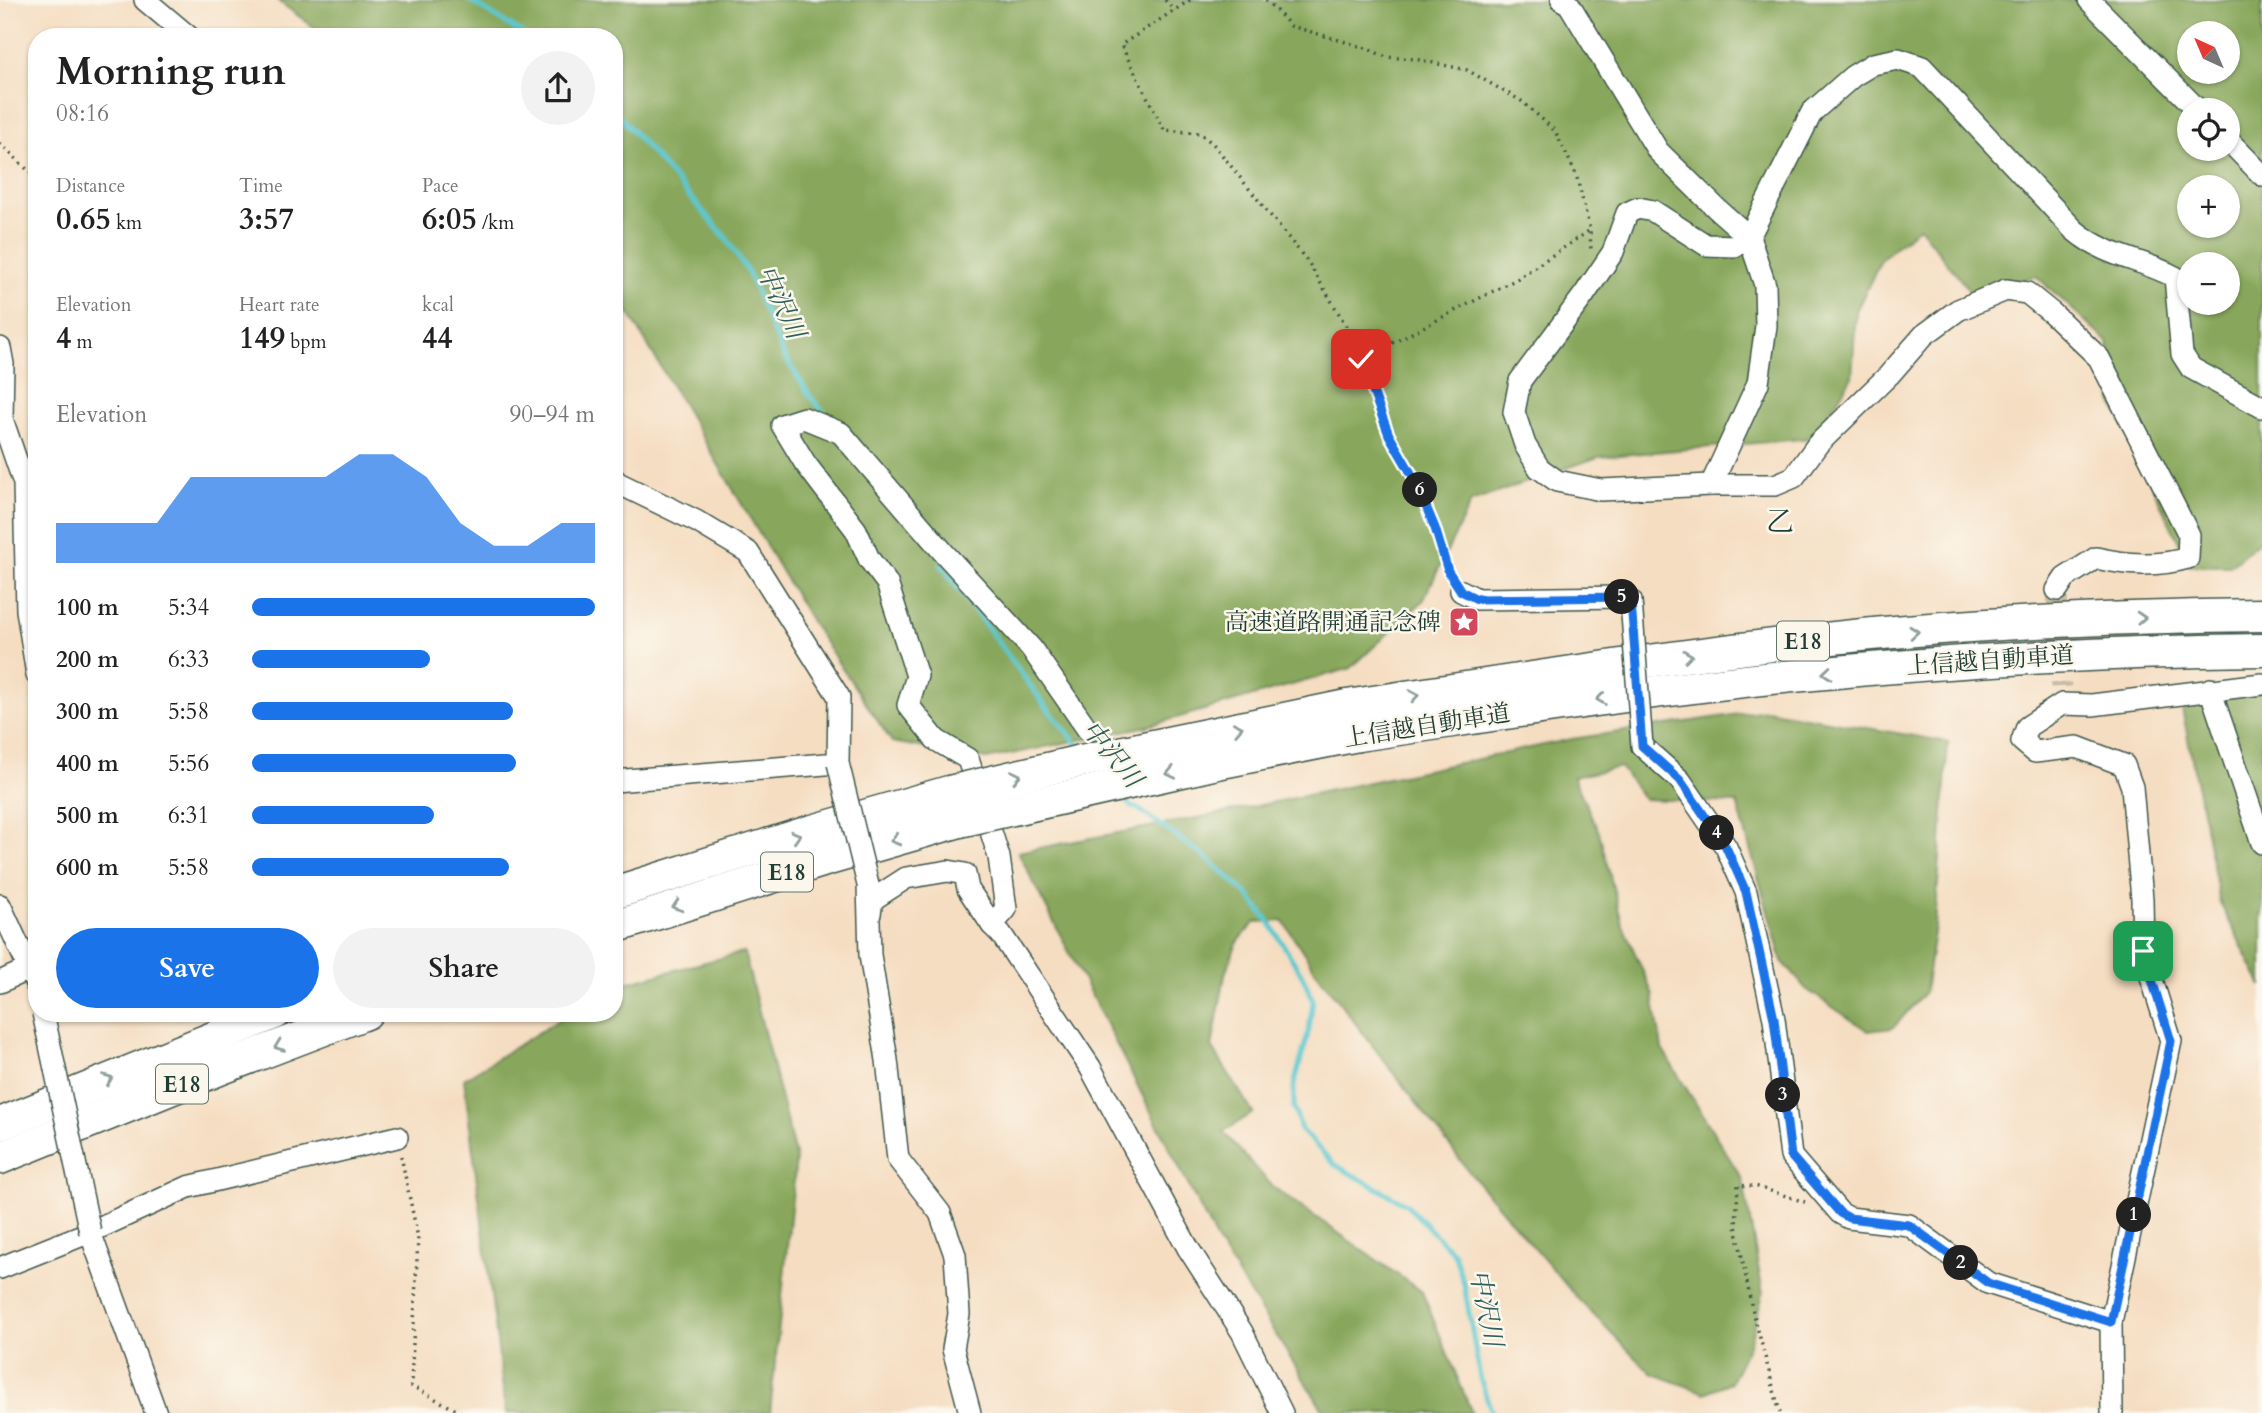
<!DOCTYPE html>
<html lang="en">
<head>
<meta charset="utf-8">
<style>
  body { margin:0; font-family:Cardo,"Noto Serif JP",serif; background:#f2f2f2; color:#222; height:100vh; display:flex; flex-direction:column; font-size:26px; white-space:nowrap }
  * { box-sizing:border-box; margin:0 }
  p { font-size:23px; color:#767676 }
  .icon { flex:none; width:38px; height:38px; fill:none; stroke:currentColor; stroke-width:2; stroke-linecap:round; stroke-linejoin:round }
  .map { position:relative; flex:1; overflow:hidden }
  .details { position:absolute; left:28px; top:28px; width:595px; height:994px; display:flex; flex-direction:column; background:#fff; border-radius:28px; box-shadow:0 2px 5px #0004 }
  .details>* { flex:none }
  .needle { width:46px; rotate:316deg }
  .fabs { position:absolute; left:2177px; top:21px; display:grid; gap:14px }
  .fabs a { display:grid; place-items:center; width:63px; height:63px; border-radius:50%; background:#fff; box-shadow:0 2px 5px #0004; font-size:35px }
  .pin { position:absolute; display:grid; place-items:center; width:60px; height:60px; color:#fff; margin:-30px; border-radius:14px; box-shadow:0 4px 10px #0006 }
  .km { position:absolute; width:35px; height:35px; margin:-18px; border-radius:50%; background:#222; color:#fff; font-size:19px; line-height:35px; text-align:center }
  .round { display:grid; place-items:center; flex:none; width:74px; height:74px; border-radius:37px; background:#f2f2f2 }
  .headline { display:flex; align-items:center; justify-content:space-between; height:119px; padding:0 28px }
  h1 { font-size:38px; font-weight:700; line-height:52px }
  .metrics { display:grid; grid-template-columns:repeat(3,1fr); gap:10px; height:119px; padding:7px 28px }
  .metrics div { display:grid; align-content:center }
  .metrics b { font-size:30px; font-weight:700 }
  .metrics small { font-size:19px; font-weight:400 }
  .metrics p { font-size:19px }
  .chart { height:196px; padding:14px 28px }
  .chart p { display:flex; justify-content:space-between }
  .chart svg { width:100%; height:126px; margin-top:7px; fill:#1a73e8; opacity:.7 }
  .button { display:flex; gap:14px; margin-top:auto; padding:14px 28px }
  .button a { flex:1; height:80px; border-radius:42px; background:#1a73e8; color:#fff; font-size:28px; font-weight:700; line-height:80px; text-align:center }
  .button a+a { background:#f2f2f2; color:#222 }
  ul { padding:0 28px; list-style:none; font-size:23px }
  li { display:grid; grid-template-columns:112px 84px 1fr; align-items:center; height:52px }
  li i { height:18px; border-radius:9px; background:#1a73e8 }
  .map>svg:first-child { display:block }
</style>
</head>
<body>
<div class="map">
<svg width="2262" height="1413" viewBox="0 0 2262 1413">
  <rect width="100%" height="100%" fill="#fbf7ec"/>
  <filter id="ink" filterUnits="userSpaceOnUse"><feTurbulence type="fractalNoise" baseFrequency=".0143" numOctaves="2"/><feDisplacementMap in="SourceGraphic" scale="14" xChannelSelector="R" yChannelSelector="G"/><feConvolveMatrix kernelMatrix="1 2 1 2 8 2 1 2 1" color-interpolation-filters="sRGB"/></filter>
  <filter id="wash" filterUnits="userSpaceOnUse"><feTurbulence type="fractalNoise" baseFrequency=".00686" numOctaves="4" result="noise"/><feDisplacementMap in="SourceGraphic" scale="28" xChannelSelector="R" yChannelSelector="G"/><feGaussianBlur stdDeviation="1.57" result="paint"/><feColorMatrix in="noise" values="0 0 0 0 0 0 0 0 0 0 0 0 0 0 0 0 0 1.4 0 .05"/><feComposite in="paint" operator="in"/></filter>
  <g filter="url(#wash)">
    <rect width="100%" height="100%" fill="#f5ddc1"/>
    <g fill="#88a75b" stroke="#547248" stroke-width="2" fill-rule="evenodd">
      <path d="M277 0H2262V539L2230 566H2190L2112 401 2108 342 2036 276 1971 293 1919 227 1882 258 1856 311 1852 377 1813 438 1598 457 1471 502 1423 601 1351 668 1148 726 986 759 892 742 815 628 614 288V37H327ZM2189 33H2228V72H2189ZM2189 110H2228V149H2189ZM2189 187H2228V226H2189ZM2189 264H2228V303H2189Z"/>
      <path d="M2262 692V986L2220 903 2179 693Z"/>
      <path d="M1766 710 1948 742 1935 926 1925 992 1893 1028 1868 1031 1806 989 1782 961 1737 803 1644 799 1620 767 1573 777 1599 832 1622 923 1653 995 1662 1049 1743 1180 1763 1294 1749 1345 1731 1382 1705 1393 1651 1373 1579 1300 1471 1174 1317 973 1283 921 1255 922 1237 943 1225 974 1212 1047 1253 1113 1223 1132 1273 1187 1422 1292 1472 1413H1325L1218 1243 1018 852 1228 812 1572 739Z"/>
      <path d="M744 952 796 1159 770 1413H506L464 1079 570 1013H614V986Z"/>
    </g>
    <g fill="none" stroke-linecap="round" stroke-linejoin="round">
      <g stroke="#5bc8d0" stroke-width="5">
        <path d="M469 0 528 37"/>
        <path d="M614 110 726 238 749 274 783 354 810 396 831 421"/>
        <path d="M941 565 1044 704 1081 749"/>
        <path d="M1122 796 1131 807 1137 808 1209 860 1248 895 1270 923 1303 977 1313 1000 1309 1030 1294 1085V1108L1301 1130 1335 1165 1406 1204 1454 1254 1464 1284 1480 1378 1492 1413"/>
      </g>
    </g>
  </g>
  <g filter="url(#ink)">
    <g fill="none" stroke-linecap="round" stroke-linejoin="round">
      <path stroke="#cabda5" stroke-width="21" stroke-dasharray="21 10" stroke-linecap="butt" d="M2057 590 2061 687"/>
      <g stroke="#3f5549" stroke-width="24">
        <g id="minor">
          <path d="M145 0 189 37"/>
          <path d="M1562 0 1569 4 1658 151 1716 208 1749 237 1765 285 1766 326 1758 383 1711 485"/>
          <path d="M2089 0 2198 110"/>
          <path d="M2228 140 2262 175"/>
          <path d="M0 348 3 364 2 419 24 483 27 610 37 675"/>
          <path d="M614 479 618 483 696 521 748 552 839 697 838 763 614 781"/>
          <path d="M2057 590 2065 578 2096 558C2128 565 2157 567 2188 558L2189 535 2099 358 2053 314 2027 293 2006 290 1958 310 1924 335 1889 375 1818 444 1794 477 1775 485H1711L1601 490 1557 481 1539 468 1525 445 1514 412 1520 381 1584 295 1613 252 1627 213 1638 208 1653 211 1706 245 1735 246 1749 237 1812 112 1853 76 1873 64 1898 59 1922 67 2074 230C2107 258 2140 258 2175 277L2182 354 2191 368 2262 407"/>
          <path d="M1461 591 1477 599 1625 597 1631 601"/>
          <path d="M2210 689 2262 843"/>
          <path d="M1088 730 1031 648 944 553 841 433 804 418 782 425 805 463 856 530 869 559 887 583 917 676 908 705 936 740 968 759 999 857 1006 909 992 925 1001 934 1090 1067 1188 1248 1242 1332 1282 1413"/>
          <path d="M1642 746 1680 780 1726 847 1746 892 1774 1019 1791 1156 1840 1213 1849 1218 1909 1225 1988 1283 2111 1322"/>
          <path d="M868 885 870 955 887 1060 898 1159 940 1213 955 1255 959 1314 953 1349 970 1413"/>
          <path d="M0 905 37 986"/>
          <path d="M870 914 872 900 906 878 948 871 965 874 968 889 992 925"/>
          <path d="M0 982 37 965"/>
          <path d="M90 1232 156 1413"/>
          <path d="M0 1268 90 1232 188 1187 397 1137"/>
          <path d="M2112 1413 2111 1322 2171 1041 2143 951 2142 899 2132 787 2124 765 2077 747 2035 752 2022 741 2027 727 2062 704 2092 705 2262 684"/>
        </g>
      </g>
      <g stroke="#3f5549" stroke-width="35">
        <g id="highway">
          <path d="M1347 706C1500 683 1654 658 1808 641 1958 623 2111 617 2262 615"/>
          <path d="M1358 735C1509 713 1661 688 1814 674 1963 660 2112 652 2262 650"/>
          <path d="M614 893 809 832 949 792"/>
          <path d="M614 927 822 861 960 821"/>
          <path d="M0 1124 275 1013"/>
          <path d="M0 1158 222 1068 366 1013"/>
        </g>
      </g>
      <g stroke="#3f5549" stroke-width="3.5" stroke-dasharray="2 5" stroke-linecap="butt">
        <path d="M1165 0 1174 11"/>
        <path d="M1190 0 1121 45 1164 130 1200 133 1214 145 1308 262 1353 337 1389 435 1415 480 1452 578"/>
        <path d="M1266 0 1291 26 1366 48 1386 57 1415 59 1467 70 1523 102 1555 131 1576 174 1590 230 1591 251"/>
        <path d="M2258 0 2262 3"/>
        <path d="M0 143 37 179"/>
        <path d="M1361 359 1517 279 1590 230"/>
        <path d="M401 1156 418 1238 411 1386 462 1413"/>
        <path d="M1780 1413 1751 1304 1736 1226 1738 1185 1758 1187 1805 1202"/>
      </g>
      <use href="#minor" stroke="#fff" stroke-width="21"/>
      <use href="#highway" stroke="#fff" stroke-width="32"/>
      <g stroke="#3f5549" stroke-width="24" stroke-linecap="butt">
        <g id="minor-bridge">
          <path d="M1631 601 1642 746"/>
          <path d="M838 763 868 885"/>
          <path d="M43 1013 90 1232"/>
        </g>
      </g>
      <g stroke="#3f5549" stroke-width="35" stroke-linecap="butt">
        <g id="highway-bridge">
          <path d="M949 792 1081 761 1347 706"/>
          <path d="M960 821 1227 761 1358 735"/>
        </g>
      </g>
      <use href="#minor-bridge" stroke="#fff" stroke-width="21"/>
      <use href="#highway-bridge" stroke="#fff" stroke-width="32"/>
    </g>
    <defs><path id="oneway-chevron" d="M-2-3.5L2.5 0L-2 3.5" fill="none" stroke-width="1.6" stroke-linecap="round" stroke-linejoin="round" transform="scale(1.75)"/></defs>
    <g stroke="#8f9e9a">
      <use href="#oneway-chevron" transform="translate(2141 618) rotate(-3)"/>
      <use href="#oneway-chevron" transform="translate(1914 632) rotate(-5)"/>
      <use href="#oneway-chevron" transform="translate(1688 656) rotate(-7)"/>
      <use href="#oneway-chevron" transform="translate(1827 673) rotate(175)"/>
      <use href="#oneway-chevron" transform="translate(1414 696) rotate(-9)"/>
      <use href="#oneway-chevron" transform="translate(1601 699) rotate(172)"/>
      <use href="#oneway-chevron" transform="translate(1238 728) rotate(-11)"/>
      <use href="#oneway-chevron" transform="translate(1171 773) rotate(168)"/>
      <use href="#oneway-chevron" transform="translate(1016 776) rotate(-13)"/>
      <use href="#oneway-chevron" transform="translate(796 836) rotate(-17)"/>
      <use href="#oneway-chevron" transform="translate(895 840) rotate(164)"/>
      <use href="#oneway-chevron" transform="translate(677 906) rotate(162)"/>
      <use href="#oneway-chevron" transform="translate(279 1046) rotate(159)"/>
      <use href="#oneway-chevron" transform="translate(108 1079) rotate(-22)"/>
    </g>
  </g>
  <g fill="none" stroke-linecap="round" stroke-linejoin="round" filter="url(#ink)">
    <g stroke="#fff" stroke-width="14">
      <path id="route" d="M1361 359 1389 435 1415 480 1435 528 1448 571 1461 591 1477 599 1625 597 1631 601 1642 746 1680 780 1726 847 1746 892 1774 1019 1791 1156 1840 1213 1849 1218 1909 1225 1988 1283 2111 1322 2171 1041 2143 951"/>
    </g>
    <use href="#route" stroke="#1a73e8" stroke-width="9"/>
  </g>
  <defs>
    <g id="sight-square" transform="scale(1.575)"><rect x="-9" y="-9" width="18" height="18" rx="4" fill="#d1495b" stroke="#fbf7ec"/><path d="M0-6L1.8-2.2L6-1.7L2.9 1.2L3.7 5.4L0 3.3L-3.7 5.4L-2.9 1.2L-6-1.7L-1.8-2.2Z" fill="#fff"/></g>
  </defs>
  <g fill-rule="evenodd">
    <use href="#sight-square" x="1464" y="622"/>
  </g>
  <g text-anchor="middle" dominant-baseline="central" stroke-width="5" stroke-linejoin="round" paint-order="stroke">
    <g fill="#fbf7ec" stroke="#61756b" stroke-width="2">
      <rect x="1777" y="621.5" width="52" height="39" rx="5"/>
      <rect x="761" y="852.5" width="52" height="39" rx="5"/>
      <rect x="156" y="1064.5" width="52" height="39" rx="5"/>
    </g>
    <g font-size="23" font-weight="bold" fill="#1f3d34">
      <text x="1803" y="641">E18</text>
      <text x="787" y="872">E18</text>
      <text x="182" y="1084">E18</text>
    </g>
    <g font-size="24" fill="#1f3d34" stroke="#fbf7ec" text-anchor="end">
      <text x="1441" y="622">高速道路開通記念碑</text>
    </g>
    <g font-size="24" fill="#1f3d34" stroke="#fbf7ec">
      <text transform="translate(1990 661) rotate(-4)">上信越自動車道</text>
      <text transform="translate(1427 726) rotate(-9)">上信越自動車道</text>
    </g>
    <g font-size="26" font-style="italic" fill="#2e605b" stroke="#fbf7ec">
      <text transform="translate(781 302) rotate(65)">中沢川</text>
      <text transform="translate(1112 754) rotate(50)">中沢川</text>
      <text transform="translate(1486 1308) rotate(79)">中沢川</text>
    </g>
    <g font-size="28" fill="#1f3d34" stroke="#fbf7ec">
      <text x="1780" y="522">乙</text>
    </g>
  </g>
</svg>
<div class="fabs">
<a><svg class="needle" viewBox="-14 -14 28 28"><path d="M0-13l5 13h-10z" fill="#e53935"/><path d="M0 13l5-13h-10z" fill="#767676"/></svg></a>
<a><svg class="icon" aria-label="locate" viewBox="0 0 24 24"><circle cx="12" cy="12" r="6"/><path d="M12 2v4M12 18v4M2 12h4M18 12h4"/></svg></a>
<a>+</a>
<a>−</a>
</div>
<div class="pin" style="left:2143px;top:951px;background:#1e9e55"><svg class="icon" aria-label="arrive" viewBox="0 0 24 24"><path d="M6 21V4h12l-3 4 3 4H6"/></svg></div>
<div class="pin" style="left:1361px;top:359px;background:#d93025"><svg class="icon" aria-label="check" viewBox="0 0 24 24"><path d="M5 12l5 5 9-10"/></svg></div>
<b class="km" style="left:2134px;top:1215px">1</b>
<b class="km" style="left:1961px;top:1263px">2</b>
<b class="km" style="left:1783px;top:1095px">3</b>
<b class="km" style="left:1717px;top:833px">4</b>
<b class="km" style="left:1622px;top:597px">5</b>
<b class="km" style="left:1420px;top:490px">6</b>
<section class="details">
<div class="headline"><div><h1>Morning run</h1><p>08:16</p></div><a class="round"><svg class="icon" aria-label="share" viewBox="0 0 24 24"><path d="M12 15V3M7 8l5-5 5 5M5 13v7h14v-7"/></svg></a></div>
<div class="metrics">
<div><p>Distance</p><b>0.65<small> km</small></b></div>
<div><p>Time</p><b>3:57</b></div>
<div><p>Pace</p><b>6:05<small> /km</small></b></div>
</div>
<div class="metrics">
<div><p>Elevation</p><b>4<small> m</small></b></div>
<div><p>Heart rate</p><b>149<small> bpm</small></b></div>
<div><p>kcal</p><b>44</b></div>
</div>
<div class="chart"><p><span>Elevation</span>90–94 m</p>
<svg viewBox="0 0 160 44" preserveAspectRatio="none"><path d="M0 44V30L10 30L20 30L30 30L40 14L50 14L60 14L70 14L80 14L90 6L100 6L110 14L120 30L130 38L140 38L150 30L160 30V44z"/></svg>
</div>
<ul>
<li><b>100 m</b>5:34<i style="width:100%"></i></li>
<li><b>200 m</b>6:33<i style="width:52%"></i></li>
<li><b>300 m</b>5:58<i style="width:76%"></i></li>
<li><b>400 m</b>5:56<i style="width:77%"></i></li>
<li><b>500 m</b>6:31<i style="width:53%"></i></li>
<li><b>600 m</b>5:58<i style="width:75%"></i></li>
</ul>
<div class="button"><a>Save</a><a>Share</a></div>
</section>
</div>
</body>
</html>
